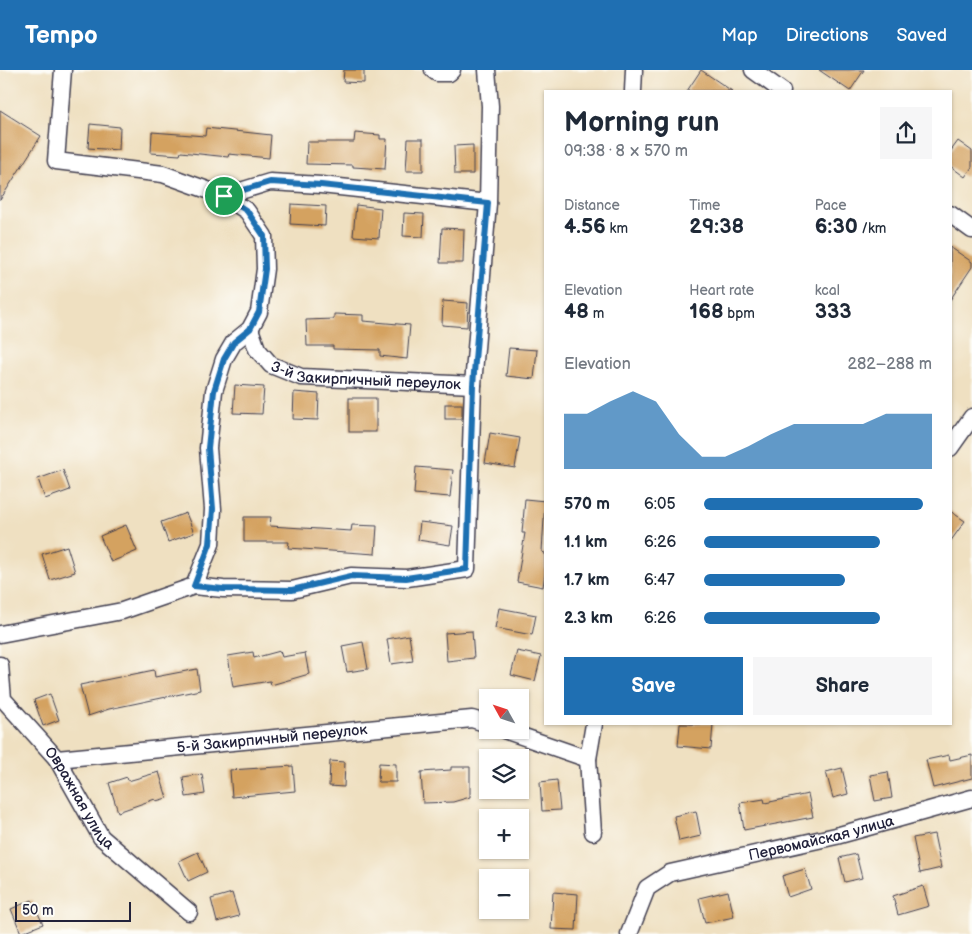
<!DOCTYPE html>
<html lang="en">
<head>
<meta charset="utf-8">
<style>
  body { margin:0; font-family:"Balsamiq Sans",sans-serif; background:#f6f6f7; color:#1f2937; height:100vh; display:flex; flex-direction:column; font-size:19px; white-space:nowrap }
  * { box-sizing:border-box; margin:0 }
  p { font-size:16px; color:#747a83 }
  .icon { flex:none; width:28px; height:28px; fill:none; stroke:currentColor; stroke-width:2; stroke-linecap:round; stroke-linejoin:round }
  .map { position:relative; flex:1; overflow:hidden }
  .drawer { position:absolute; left:544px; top:20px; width:408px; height:635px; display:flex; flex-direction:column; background:#fff; border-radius:0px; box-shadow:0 1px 4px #0004 }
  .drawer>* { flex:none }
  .needle { width:32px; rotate:310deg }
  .tools { position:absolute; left:479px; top:619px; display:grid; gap:10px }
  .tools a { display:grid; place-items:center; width:50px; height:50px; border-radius:0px; background:#fff; box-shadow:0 1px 4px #0004; font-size:25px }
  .scale { position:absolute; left:15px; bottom:12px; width:116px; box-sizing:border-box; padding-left:5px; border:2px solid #22223b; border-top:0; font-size:14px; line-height:18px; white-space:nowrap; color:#22223b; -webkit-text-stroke:4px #fdfcf7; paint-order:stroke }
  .pin { position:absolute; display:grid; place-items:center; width:42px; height:42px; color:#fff; margin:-21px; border:2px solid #fff; border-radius:50%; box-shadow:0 1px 5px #0007 }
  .round { display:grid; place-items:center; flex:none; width:52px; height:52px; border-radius:0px; background:#f6f6f7 }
  .overview { display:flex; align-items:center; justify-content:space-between; height:85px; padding:0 20px }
  h1 { font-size:28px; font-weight:800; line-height:38px }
  .metrics { display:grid; grid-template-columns:repeat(3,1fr); gap:8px; height:85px; padding:5px 20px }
  .metrics div { display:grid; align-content:center }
  .metrics b { font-size:21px; font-weight:800 }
  .metrics small { font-size:14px; font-weight:400 }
  .metrics p { font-size:14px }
  .chart { height:140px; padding:10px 20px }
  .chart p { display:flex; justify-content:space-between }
  .chart svg { width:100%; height:90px; margin-top:5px; fill:#1f6fb2; opacity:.7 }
  .primary-button { display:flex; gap:10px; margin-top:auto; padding:10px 20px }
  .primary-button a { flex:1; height:58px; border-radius:0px; background:#1f6fb2; color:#fff; font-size:20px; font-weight:800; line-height:58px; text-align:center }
  .primary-button a+a { background:#f6f6f7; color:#1f2937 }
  ul { padding:0 20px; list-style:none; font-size:16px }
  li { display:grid; grid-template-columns:80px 60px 1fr; align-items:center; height:38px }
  li i { height:12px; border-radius:6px; background:#1f6fb2 }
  header { display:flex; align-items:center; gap:30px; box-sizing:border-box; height:70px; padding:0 25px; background:#1f6fb2; color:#fff }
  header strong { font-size:24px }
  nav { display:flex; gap:28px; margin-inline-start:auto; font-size:18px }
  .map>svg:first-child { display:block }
</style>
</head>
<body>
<header>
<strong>Tempo</strong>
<nav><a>Map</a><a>Directions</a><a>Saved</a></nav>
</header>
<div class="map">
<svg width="972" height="864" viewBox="0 0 972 864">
  <rect width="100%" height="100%" fill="#fdfcf7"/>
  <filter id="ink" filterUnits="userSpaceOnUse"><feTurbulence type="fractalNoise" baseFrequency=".02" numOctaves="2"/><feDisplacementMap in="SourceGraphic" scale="10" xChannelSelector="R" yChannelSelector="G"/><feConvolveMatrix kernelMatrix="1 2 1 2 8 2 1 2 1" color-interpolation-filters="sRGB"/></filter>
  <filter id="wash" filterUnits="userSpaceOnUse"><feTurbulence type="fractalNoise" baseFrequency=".0096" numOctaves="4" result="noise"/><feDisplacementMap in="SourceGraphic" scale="20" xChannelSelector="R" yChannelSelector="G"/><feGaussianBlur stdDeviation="1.12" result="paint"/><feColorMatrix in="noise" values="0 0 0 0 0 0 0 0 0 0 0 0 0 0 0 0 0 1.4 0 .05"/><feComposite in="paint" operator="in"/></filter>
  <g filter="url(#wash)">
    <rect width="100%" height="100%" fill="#efe0c1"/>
    <g id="blocks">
      <g fill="#d4a261">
        <path d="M344 0H364V13L343 12Z"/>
        <path d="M701 0 732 21H687Z"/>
        <path d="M819 0H864L850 21Z"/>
        <path d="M0 40 41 66 0 130Z"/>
        <path d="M90 54 120 57 119 80 88 78Z"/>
        <path d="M206 58 271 65 269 88 229 84 228 87 181 82 180 85 151 83 152 62 205 66Z"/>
        <path d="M355 63 380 65V69H387L385 99 353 97V95L306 94 307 72H354Z"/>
        <path d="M408 69H423V101H406Z"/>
        <path d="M958 71 972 81V97L965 107 950 96V82Z"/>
        <path d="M473 75V104H455L454 76Z"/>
        <path d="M291 134 326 136 325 156 290 154Z"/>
        <path d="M356 135 381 138 379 168 353 166Z"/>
        <path d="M404 143 424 144 423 167 403 166Z"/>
        <path d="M442 158 464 159 463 193H440Z"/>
        <path d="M950 177 972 192V197L950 230Z"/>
        <path d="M443 231 468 233 467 257 442 255Z"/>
        <path d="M334 244 363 245V251L410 255 407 289 380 286V280L333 279V276H307L306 250 334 249Z"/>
        <path d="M509 278 537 280 534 309 506 306Z"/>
        <path d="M235 315 264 317 262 344 233 343Z"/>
        <path d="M294 322 319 324 318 350 293 349Z"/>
        <rect x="349" y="328" width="27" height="34"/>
        <rect x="445" y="334" width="17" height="15"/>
        <path d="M490 363 520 368 515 398 485 393Z"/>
        <path d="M416 397 453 400 450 427 414 424Z"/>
        <path d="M63 400 70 420 45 429 38 409Z"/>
        <path d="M525 429 545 431 542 482 545 483V503L543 517 517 512 525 463H522Z"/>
        <path d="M950 441 965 451 950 472Z"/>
        <path d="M186 443 194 463 168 472 161 452Z"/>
        <path d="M244 447H271L270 456 351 461 352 455 377 456 375 484 288 478 289 472H244Z"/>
        <path d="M420 452 453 456 450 475 418 470Z"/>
        <path d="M126 455 137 481 111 492 100 466Z"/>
        <path d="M67 476 75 502 50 510 42 484Z"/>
        <path d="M499 538 536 545 532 565 495 558Z"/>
        <path d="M472 561 474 588 447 591 445 563Z"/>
        <path d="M409 565 413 591 391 594 387 569Z"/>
        <path d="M363 572 368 599 347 602 342 576Z"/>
        <path d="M280 581 282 587 305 583 309 604 271 615 270 611 233 617 228 586 253 582 254 588Z"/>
        <path d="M517 581 541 586 535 611 511 605Z"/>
        <path d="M197 599 200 620 109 639 88 646 80 615 154 600 155 607Z"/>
        <path d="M50 624 59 650 43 656 34 630Z"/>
        <path d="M680 654H713L711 679 678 676Z"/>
        <path d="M949 685 950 690 972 685V708L933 718 926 690Z"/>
        <path d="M330 691 345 692 344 717 329 716Z"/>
        <path d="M379 693 396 694V712H378Z"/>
        <path d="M293 696 295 721 232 727 230 700Z"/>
        <path d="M451 697H470V727L453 732 423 733 421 702 451 700Z"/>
        <path d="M842 698 848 724 833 728 826 702Z"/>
        <path d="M159 702 167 728 156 731 155 729 118 742 109 713 127 707 128 711Z"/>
        <path d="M888 702 892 728 875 731 870 705Z"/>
        <path d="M202 704 205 724 186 727 183 707Z"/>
        <path d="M557 710 560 740 542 741 540 712Z"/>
        <path d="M808 724 813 747 744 760 740 733 764 729 765 733Z"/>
        <path d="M696 741 701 766 679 771 674 746Z"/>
        <path d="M934 764 941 798 920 803 913 768Z"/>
        <path d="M198 782 207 802 188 811 179 791Z"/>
        <path d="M856 784 862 808 845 812 839 788Z"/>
        <path d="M805 799 811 819 788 827 782 806Z"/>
        <path d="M923 816 929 836 898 845 893 826Z"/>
        <path d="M728 821 734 847 705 853 699 828Z"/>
        <path d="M553 822 578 824 576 860 551 859Z"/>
        <path d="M232 823 239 846 217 852 211 829Z"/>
        <path d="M32 830 43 854 21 863 11 839Z"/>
      </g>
    </g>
  </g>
  <g filter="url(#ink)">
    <use href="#blocks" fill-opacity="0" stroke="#413e4f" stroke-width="1"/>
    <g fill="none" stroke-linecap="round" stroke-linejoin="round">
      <g stroke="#413e4f" stroke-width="19">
        <g id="minor">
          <path d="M63 0 56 91 163 104 224 126 247 141 264 166 265 199 259 242 250 259 234 272 224 289 214 321 208 378 213 439 211 474 194 516"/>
          <path d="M433 0 437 3H449L452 0"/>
          <path d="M753 0 782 21"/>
          <path d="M633 21 634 0"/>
          <path d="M224 126 270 112 321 115 488 133 490 36 487 0"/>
          <path d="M950 144 972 160"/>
          <path id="s1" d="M250 259 257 279 271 295 301 307 473 315"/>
          <path d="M950 378 972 347"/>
          <path d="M0 564 122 541 194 516 223 519 292 520 351 506 407 508 467 499 473 315 488 133"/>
          <path id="s2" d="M0 595 3 629 57 689 101 767 189 842"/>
          <path d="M504 660 588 689"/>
          <path id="s3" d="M57 689 472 649 488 654"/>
          <path d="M593 762 588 689 594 654"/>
          <path id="s4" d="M629 864 647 818 670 803 836 766 972 728"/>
        </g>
      </g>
      <use href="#minor" stroke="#fff" stroke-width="16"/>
    </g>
  </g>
  <g fill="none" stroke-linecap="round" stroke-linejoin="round" filter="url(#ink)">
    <g stroke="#fff" stroke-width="10">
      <path id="route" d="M270 112 321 115 488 133 473 315 467 499 406 508 351 506 292 520 223 519 194 516 210 474 213 439 208 378 214 321 224 289 234 272 250 259 259 242 265 199 264 166 247 141 224 126Z"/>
    </g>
    <use href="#route" stroke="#1f6fb2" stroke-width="6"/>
  </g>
  <g text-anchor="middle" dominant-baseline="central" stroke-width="4" stroke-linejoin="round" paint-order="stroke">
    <g font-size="15" fill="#22223b" stroke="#fdfcf7">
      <text stroke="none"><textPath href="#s1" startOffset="139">3-й Закирпичный переулок</textPath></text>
      <text stroke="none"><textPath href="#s3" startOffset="216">5-й Закирпичный переулок</textPath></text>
      <text stroke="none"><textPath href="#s2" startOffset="160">Овражная улица</textPath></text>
      <text stroke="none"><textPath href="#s4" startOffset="232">Первомайская улица</textPath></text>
    </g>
  </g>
</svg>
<div class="tools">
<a><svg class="needle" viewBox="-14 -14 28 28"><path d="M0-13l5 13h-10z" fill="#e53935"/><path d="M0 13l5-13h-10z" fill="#747a83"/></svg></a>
<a><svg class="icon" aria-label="layers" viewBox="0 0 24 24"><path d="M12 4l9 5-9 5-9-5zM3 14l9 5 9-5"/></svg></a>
<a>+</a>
<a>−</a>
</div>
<div class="scale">50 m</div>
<div class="pin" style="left:224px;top:126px;background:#1e9e55"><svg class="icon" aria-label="arrive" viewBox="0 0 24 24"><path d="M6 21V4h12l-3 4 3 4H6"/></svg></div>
<section class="drawer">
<div class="overview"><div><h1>Morning run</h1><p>09:38 · 8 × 570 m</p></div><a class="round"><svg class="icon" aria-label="share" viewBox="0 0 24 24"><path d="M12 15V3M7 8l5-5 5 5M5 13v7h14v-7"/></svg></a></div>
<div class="metrics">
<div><p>Distance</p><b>4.56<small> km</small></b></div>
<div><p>Time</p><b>29:38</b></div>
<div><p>Pace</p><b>6:30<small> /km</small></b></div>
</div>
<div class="metrics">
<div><p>Elevation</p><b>48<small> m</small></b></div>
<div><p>Heart rate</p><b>168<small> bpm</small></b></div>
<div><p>kcal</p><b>333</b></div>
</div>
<div class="chart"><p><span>Elevation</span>282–288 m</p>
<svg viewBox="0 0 160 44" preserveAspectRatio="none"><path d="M0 44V17L10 17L20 11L30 6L40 11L50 27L60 38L70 38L80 33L90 27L100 22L110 22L120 22L130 22L140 17L150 17L160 17V44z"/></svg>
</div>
<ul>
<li><b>570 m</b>6:05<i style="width:96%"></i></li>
<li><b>1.1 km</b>6:26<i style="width:77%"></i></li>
<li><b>1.7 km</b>6:47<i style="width:62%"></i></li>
<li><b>2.3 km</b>6:26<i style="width:77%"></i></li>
</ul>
<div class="primary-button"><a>Save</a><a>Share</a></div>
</section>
</div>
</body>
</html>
